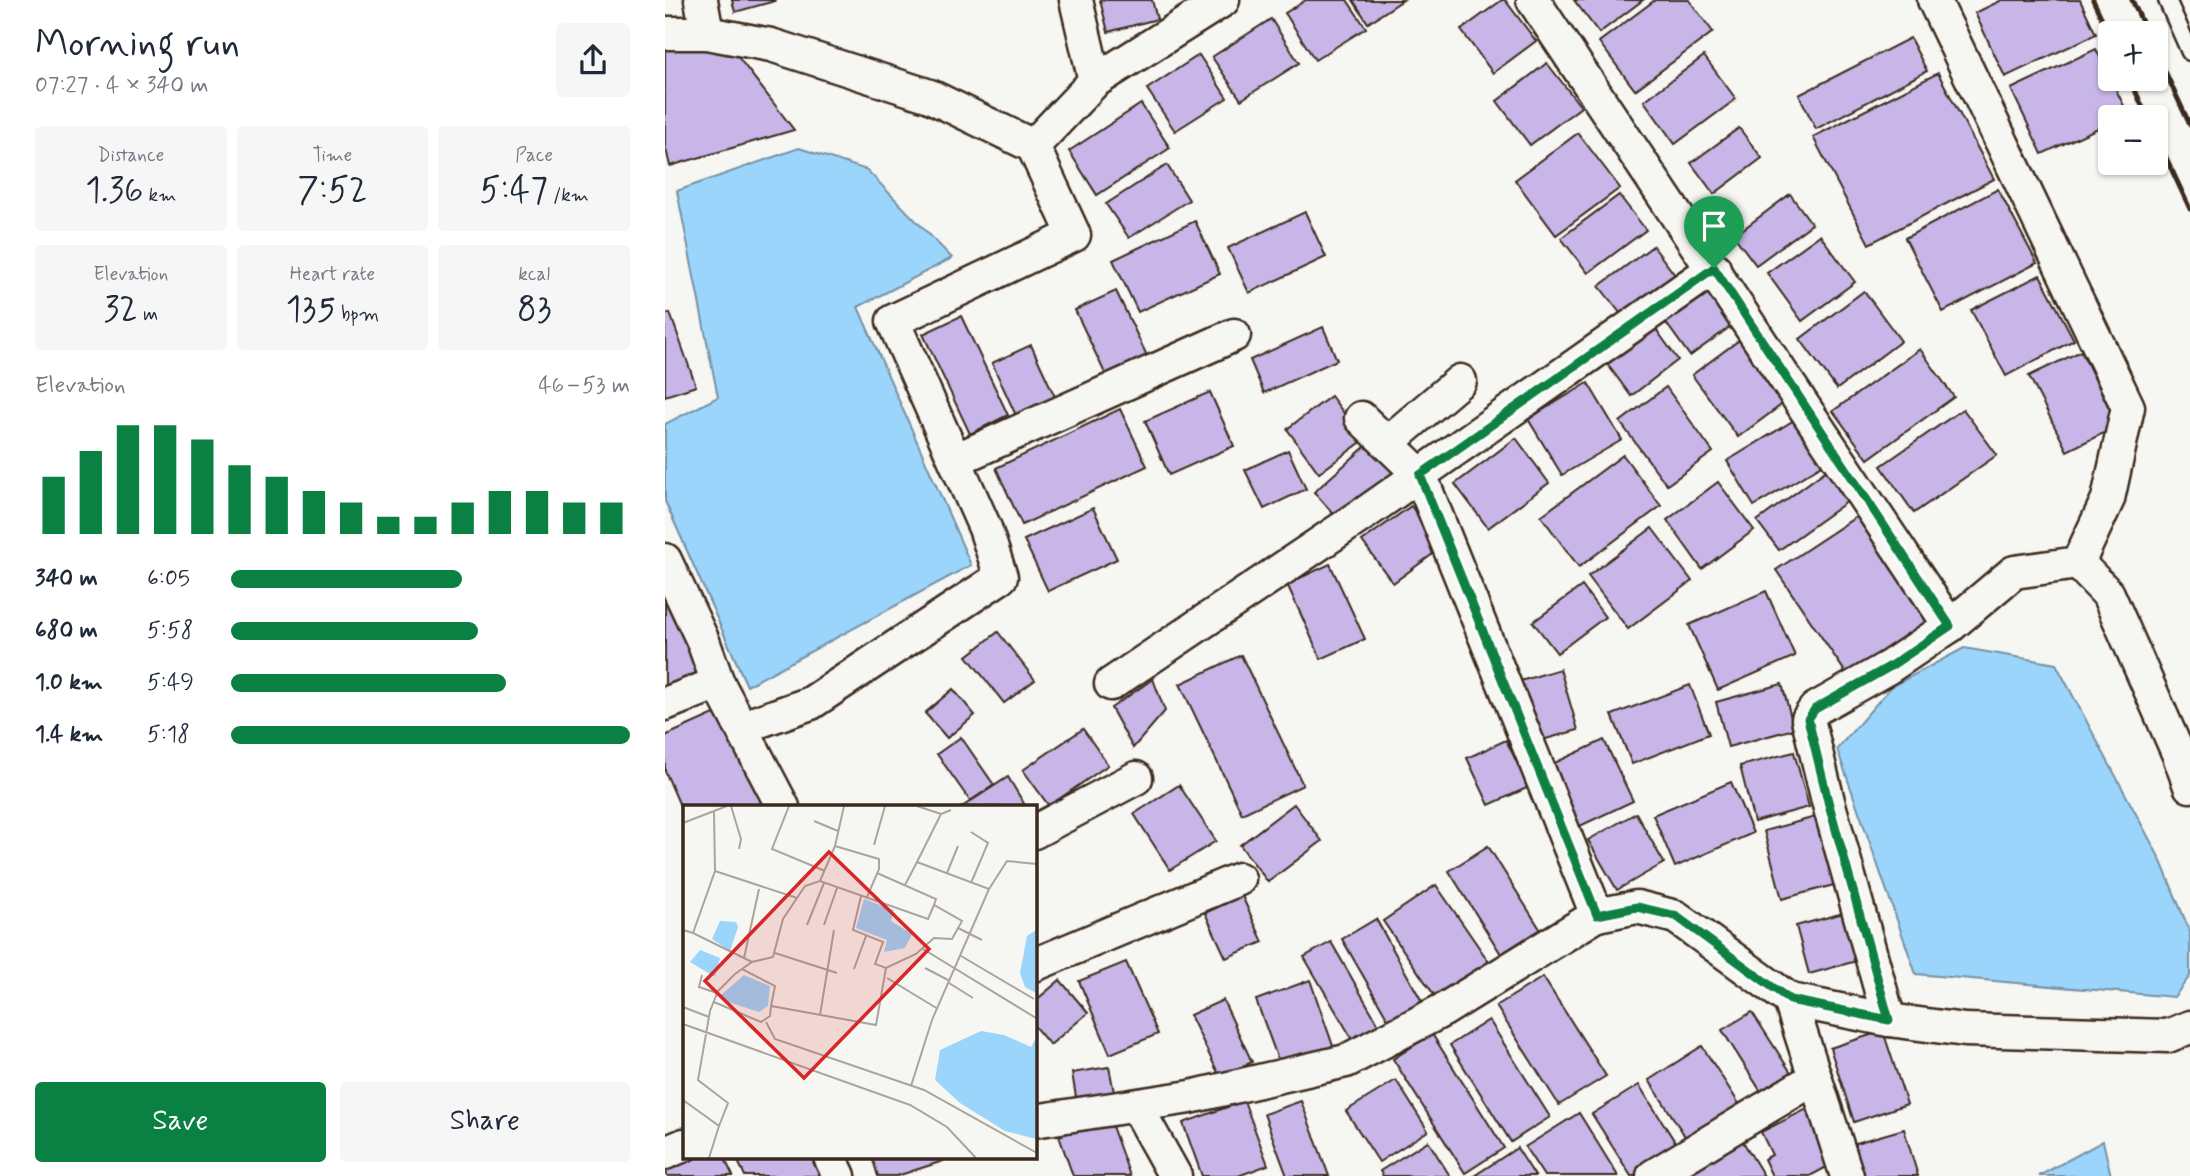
<!DOCTYPE html>
<html lang="en">
<head>
<meta charset="utf-8">
<style>
  body { margin:0; font-family:Mynerve,sans-serif; background:#f6f6f7; color:#1f2937; height:100vh; display:flex; flex-direction:column; font-size:26px; white-space:nowrap }
  * { box-sizing:border-box; margin:0 }
  p { font-size:23px; color:#747a83 }
  .icon { flex:none; width:38px; height:38px; fill:none; stroke:currentColor; stroke-width:2; stroke-linecap:round; stroke-linejoin:round }
  .map { position:relative; flex:1; overflow:hidden }
  .drawer { display:flex; flex-direction:column; background:#fff; width:665px }
  .drawer>* { flex:none }
  .fabs { position:absolute; left:1433px; top:21px; display:grid; gap:14px }
  .fabs a { display:grid; place-items:center; width:70px; height:70px; border-radius:7px; background:#fff; box-shadow:0 2px 5px #0004; font-size:35px }
  .pin { position:absolute; display:grid; place-items:center; width:60px; height:60px; color:#fff; margin:-72px -30px; border-radius:50% 50% 50% 0; rotate:-45deg; box-shadow:0 0 7px #0007 }
  .pin .icon { rotate:45deg }
  .round { display:grid; place-items:center; flex:none; width:74px; height:74px; border-radius:7px; background:#f6f6f7 }
  .summary { display:flex; align-items:center; justify-content:space-between; height:119px; padding:0 35px }
  h1 { font-size:38px; font-weight:600; line-height:52px }
  .stats { display:grid; grid-template-columns:repeat(3,1fr); gap:10px; height:119px; padding:7px 35px }
  .stats div { display:grid; align-content:center; border-radius:7px; background:#f6f6f7; text-align:center }
  .stats b { font-size:35px; font-weight:600 }
  .stats small { font-size:19px; font-weight:400 }
  .stats p { font-size:19px }
  .chart { height:196px; padding:14px 35px }
  .chart p { display:flex; justify-content:space-between }
  .chart svg { width:100%; height:126px; margin-top:7px; stroke:#0b8043; stroke-width:6 }
  .action { display:flex; gap:14px; margin-top:auto; padding:14px 35px }
  .action a { flex:1; height:80px; border-radius:7px; background:#0b8043; color:#fff; font-size:28px; font-weight:600; line-height:80px; text-align:center }
  .action a+a { background:#f6f6f7; color:#1f2937 }
  ul { padding:0 35px; list-style:none; font-size:23px }
  li { display:grid; grid-template-columns:112px 84px 1fr; align-items:center; height:52px }
  li i { height:18px; border-radius:9px; background:#0b8043 }
  main { display:flex; flex:1; min-height:0 }
  .map>svg:first-child { display:block }
</style>
</head>
<body>
<main>
<section class="drawer">
<div class="summary"><div><h1>Morning run</h1><p>07:27 · 4 × 340 m</p></div><a class="round"><svg class="icon" aria-label="share" viewBox="0 0 24 24"><path d="M12 15V3M7 8l5-5 5 5M5 13v7h14v-7"/></svg></a></div>
<div class="stats">
<div><p>Distance</p><b>1.36<small> km</small></b></div>
<div><p>Time</p><b>7:52</b></div>
<div><p>Pace</p><b>5:47<small> /km</small></b></div>
</div>
<div class="stats">
<div><p>Elevation</p><b>32<small> m</small></b></div>
<div><p>Heart rate</p><b>135<small> bpm</small></b></div>
<div><p>kcal</p><b>83</b></div>
</div>
<div class="chart"><p><span>Elevation</span>46–53 m</p>
<svg viewBox="0 0 160 44" preserveAspectRatio="none"><path d="M5 44V24M15 44V15M25 44V6M35 44V6M45 44V11M55 44V20M65 44V24M75 44V29M85 44V33M95 44V38M105 44V38M115 44V33M125 44V29M135 44V29M145 44V33M155 44V33"/></svg>
</div>
<ul>
<li><b>340 m</b>6:05<i style="width:58%"></i></li>
<li><b>680 m</b>5:58<i style="width:62%"></i></li>
<li><b>1.0 km</b>5:49<i style="width:69%"></i></li>
<li><b>1.4 km</b>5:18<i style="width:100%"></i></li>
</ul>
<div class="action"><a>Save</a><a>Share</a></div>
</section>
<div class="map">
<svg width="1525" height="1176" viewBox="0 0 1525 1176">
  <rect width="100%" height="100%" fill="#f6f6f2"/>
  <filter id="ink" filterUnits="userSpaceOnUse"><feTurbulence type="fractalNoise" baseFrequency=".0143" numOctaves="2"/><feDisplacementMap in="SourceGraphic" scale="14" xChannelSelector="R" yChannelSelector="G"/><feConvolveMatrix kernelMatrix="1 2 1 2 8 2 1 2 1" color-interpolation-filters="sRGB"/></filter>
  <g filter="url(#ink)">
    <g fill="#9cd5fc" stroke="#7591a3" stroke-width="2">
      <path d="M134 148 202 170 287 258 193 307 306 565 82 686 0 501V424L53 397 12 191Z"/>
      <path d="M1299 648 1391 664 1495 859 1525 932V976L1509 997 1251 974 1172 749 1226 687Z"/>
      <path d="M1438 1141 1446 1176H1374Z"/>
    </g>
    <g fill="#c7b6e7" stroke="#3b2a1e" stroke-width="2">
      <path d="M67 0H109L110 1 70 12Z"/>
      <path d="M435 0H487L492 19 443 32Z"/>
      <path d="M641 0H682L701 28 650 60 620 13Z"/>
      <path d="M688 0H738L703 23Z"/>
      <path d="M837 0H840L871 41 828 73 796 30Z"/>
      <path d="M909 0H978L934 33Z"/>
      <path d="M990 0H1024L1048 32 970 90 934 42Z"/>
      <path d="M1337 0H1415L1431 34 1340 77 1310 13Z"/>
      <path d="M606 19 634 63 576 100 547 57Z"/>
      <path d="M1245 38 1262 71 1151 129 1134 95Z"/>
      <path d="M64 45 129 130 5 166 0 145V48Z"/>
      <path d="M1431 49 1463 114 1456 117H1446V122L1377 154 1346 89Z"/>
      <path d="M534 55 562 98 510 131 482 89Z"/>
      <path d="M1039 56 1071 99 1010 144 979 101Z"/>
      <path d="M882 63 916 107 865 145 832 101Z"/>
      <path d="M1273 73 1329 179 1204 244 1148 137Z"/>
      <path d="M476 104 505 148 432 195 404 151Z"/>
      <path d="M1074 128 1097 158 1049 194 1026 163Z"/>
      <path d="M913 133 955 188 891 235 850 180Z"/>
      <path d="M502 165 524 200 464 238 441 204Z"/>
      <path d="M1333 189 1372 263 1278 312 1240 238Z"/>
      <path d="M1125 194 1147 224 1091 265 1069 236Z"/>
      <path d="M954 195 981 230 923 273 896 238Z"/>
      <path d="M640 212 661 257 584 293 563 248Z"/>
      <path d="M530 221 555 274 473 312 448 260Z"/>
      <path d="M1155 235 1190 282 1137 321 1102 273Z"/>
      <path d="M988 246 1013 279 959 318 934 286Z"/>
      <path d="M1375 275 1409 340 1341 376 1306 310Z"/>
      <path d="M1043 281 1073 321 1025 356 996 316Z"/>
      <path d="M451 291 486 364 445 384 410 310Z"/>
      <path d="M1199 291 1236 341 1172 389 1135 339Z"/>
      <path d="M5 313 31 386 0 396V314Z"/>
      <path d="M296 316 343 415 305 434 258 334Z"/>
      <path d="M988 325 1013 360 966 396 940 361Z"/>
      <path d="M658 327 672 360 599 393 585 360Z"/>
      <path d="M1081 335 1127 397 1073 437 1027 375Z"/>
      <path d="M366 345 392 401 353 420 327 363Z"/>
      <path d="M1255 349 1289 397 1203 459 1168 411Z"/>
      <path d="M1416 351 1453 426 1402 451 1364 376Z"/>
      <path d="M923 383 957 440 897 475 863 419Z"/>
      <path d="M1001 387 1048 452 1002 485 955 422Z"/>
      <path d="M545 392 569 446 504 475 480 421Z"/>
      <path d="M666 396 699 440 654 473 622 429Z"/>
      <path d="M455 409 482 466 357 525 331 468Z"/>
      <path d="M1298 409 1332 455 1249 513 1216 466Z"/>
      <path d="M1134 417 1162 462 1089 506 1062 461Z"/>
      <path d="M710 438 735 467 674 520 649 492Z"/>
      <path d="M851 438 884 483 823 528 790 484Z"/>
      <path d="M623 450 641 489 599 509 580 470Z"/>
      <path d="M958 455 996 506 914 567 876 516Z"/>
      <path d="M1170 464 1193 494 1114 550 1092 521Z"/>
      <path d="M1053 482 1089 530 1037 569 1002 520Z"/>
      <path d="M746 506 776 548 728 583 697 541Z"/>
      <path d="M428 508 452 559 383 591 359 540Z"/>
      <path d="M1197 513 1271 621 1185 679 1111 570Z"/>
      <path d="M987 528 1027 581 963 629 923 576Z"/>
      <path d="M665 564 700 639 656 659 622 584Z"/>
      <path d="M0 582 37 671 0 686Z"/>
      <path d="M917 586 940 617 892 653 868 622Z"/>
      <path d="M1101 591 1130 656 1053 690 1024 625Z"/>
      <path d="M333 632 370 680 339 703 302 656Z"/>
      <path d="M576 655 638 785 577 814 515 684Z"/>
      <path d="M895 669 913 730 870 742 852 682Z"/>
      <path d="M488 679 500 711 468 748 446 708Z"/>
      <path d="M1117 684 1129 729 1063 747 1051 702Z"/>
      <path d="M1025 685 1044 734 967 764 947 715Z"/>
      <path d="M288 689 310 715 282 738 260 713Z"/>
      <path d="M58 710 99 802 88 807H19V815L0 771V736Z"/>
      <path d="M418 729 443 765 384 806 358 770Z"/>
      <path d="M296 737 329 785 305 801 272 754Z"/>
      <path d="M841 740 864 787 824 805 802 758Z"/>
      <path d="M939 740 968 801 913 827 883 766Z"/>
      <path d="M1129 752 1144 807 1089 822 1075 766Z"/>
      <path d="M343 777 361 807H297Z"/>
      <path d="M1066 782 1088 833 1010 867 988 815Z"/>
      <path d="M514 785 551 841 505 870 469 814Z"/>
      <path d="M629 804 657 841 603 882 575 845Z"/>
      <path d="M971 813 999 863 952 890 923 840Z"/>
      <path d="M1158 815 1176 883 1117 899 1099 831Z"/>
      <path d="M823 846 875 929 836 954 784 871Z"/>
      <path d="M771 885 824 962 772 999 718 921Z"/>
      <path d="M577 896 598 942 561 958 540 913Z"/>
      <path d="M1182 912 1195 960 1144 974 1131 926Z"/>
      <path d="M711 919 760 1007 727 1026 677 939Z"/>
      <path d="M666 942 715 1027 689 1042 639 957Z"/>
      <path d="M461 962 493 1034 445 1054 414 981Z"/>
      <path d="M878 977 941 1076 894 1105 831 1006Z"/>
      <path d="M395 980 423 1013 385 1045 369 1026V1002Z"/>
      <path d="M645 980 668 1046 615 1065 591 1000Z"/>
      <path d="M558 1000 587 1062 555 1077 525 1015Z"/>
      <path d="M1087 1012 1130 1079 1100 1098 1057 1030Z"/>
      <path d="M824 1020 885 1117 846 1142 785 1045Z"/>
      <path d="M1218 1031 1242 1104 1189 1122 1165 1048Z"/>
      <path d="M767 1034 839 1148 800 1173 728 1059Z"/>
      <path d="M1037 1046 1078 1110 1025 1144 984 1080Z"/>
      <path d="M444 1067 450 1097 412 1103 407 1073Z"/>
      <path d="M731 1080 763 1131 714 1162 681 1111Z"/>
      <path d="M974 1085 1014 1148 970 1176H966L927 1114Z"/>
      <path d="M579 1101 603 1165 573 1176H537L518 1123Z"/>
      <path d="M636 1101 664 1176H622L599 1114Z"/>
      <path d="M1144 1108 1171 1162 1145 1176H1107L1099 1159 1107 1155 1096 1132Z"/>
      <path d="M914 1113 953 1176H879L860 1147Z"/>
      <path d="M444 1118 465 1176H408L394 1136Z"/>
      <path d="M1239 1129 1253 1176H1196L1187 1144Z"/>
      <path d="M1077 1140 1099 1176H1029L1026 1172Z"/>
      <path d="M763 1141 785 1176H718L715 1171Z"/>
      <path d="M852 1148 870 1176H809Z"/>
      <path d="M19 1157H59L68 1176H2L0 1159Z"/>
      <path d="M71 1157H154L163 1176H80Z"/>
      <path d="M207 1157H277L278 1161 232 1176H213Z"/>
    </g>
    <g fill="none" stroke-linecap="round" stroke-linejoin="round">
      <g stroke="#3b2a1e" stroke-width="21">
        <path id="lane" d="M1502 0 1525 52"/>
      </g>
      <g stroke="#3b2a1e" stroke-width="37">
        <g id="street">
          <path d="M36 0 42 33"/>
          <path d="M411 0 430 81"/>
          <path d="M868 0 1285 626 1349 572 1413 563 1443 594 1513 753 1525 786"/>
          <path d="M1269 0 1463 407 1443 499 1413 563"/>
          <path d="M0 33H42L106 45 265 96 368 146 409 235 228 321 320 528 336 577 146 703 78 727"/>
          <path d="M368 146 430 81 558 0"/>
          <path d="M696 418 755 475 932 915"/>
          <path d="M722 443 795 381"/>
          <path d="M290 460 569 335"/>
          <path d="M0 560 38 641 53 683 118 807"/>
          <path d="M446 684 703 511 1049 268"/>
          <path d="M0 704 53 683"/>
          <path d="M369 832 471 778"/>
          <path d="M369 965 574 879"/>
          <path d="M1125 1000 1182 1176"/>
          <path d="M1224 1020 1163 801 1143 719 1150 709 1224 667 1285 626"/>
          <path d="M471 1106 510 1176"/>
          <path d="M369 1121 525 1097 681 1061 780 1009 932 915 972 907 1011 917 1125 1000 1224 1020 1300 1030 1503 1036 1525 1027"/>
          <path d="M0 1153 19 1145"/>
          <path d="M165 1157 174 1176"/>
          <path d="M988 1176 1150 1078"/>
        </g>
      </g>
      <use href="#lane" stroke="#f6f6f2" stroke-width="16"/>
      <use href="#street" stroke="#f6f6f2" stroke-width="32"/>
      <g stroke="#3b2a1e" stroke-width="5">
        <path d="M1428 0 1446 38"/>
        <path d="M1467 0 1482 33"/>
        <path d="M1491 52 1525 125"/>
        <path d="M1465 79 1482 117"/>
        <path d="M1491 136 1525 209"/>
      </g>
    </g>
  </g>
  <g fill="none" stroke-linecap="round" stroke-linejoin="round" filter="url(#ink)">
    <g stroke="#fff" stroke-width="14">
      <path id="route" d="M1049 268 1285 626 1224 667 1150 709 1143 719 1163 801 1224 1020 1125 1000 1011 916 972 907 932 915 755 475Z"/>
    </g>
    <use href="#route" stroke="#0b8043" stroke-width="9"/>
  </g>
  <g transform="translate(18 805)">
    <rect width="354" height="354" fill="#f6f6f2"/>
    <path d="M181 94 211 105 208 116 229 129 222 143 201 147 204 135 173 123ZM37 116 53 117 55 122 47 146 29 134ZM353 125V188L342 182 337 168 344 131ZM17 145 37 153 32 172 7 157ZM61 170 87 181 85 201 76 207 39 195 38 190ZM298 226 321 230 348 242 353 233V334L322 326 277 298 252 275 257 245Z" fill="#9cd5fc"/>
    <path fill="none" stroke="#aba49d" stroke-width="2" d="M48 1 58 34 56 44M106 1 89 44 142 66M161 1 152 41 196 54V64L184 92M234 1 258 9M131 16 155 26M0 18 44 1M191 40 202 1M234 57 258 9 268 5M32 66 114 93M194 68 253 94 251 100M264 68 275 41M137 76 152 41M288 78 305 38 288 27M222 80 234 57 306 84 324 56 354 59M124 120 141 78M141 120 154 83M275 123 299 135M0 125 10 128 32 66 31 6M10 128 69 157M240 144 353 213M92 148 154 168M278 151 351 194M61 153 76 84M242 163 267 176M59 164 92 181 88 201M171 164 183 131M19 170 16 182 34 188M204 173 255 204M266 178 290 193M31 197 78 217 87 211 88 201 193 220 203 163M0 202 26 212M137 210 151 125M83 217 92 234 241 285 354 348M0 219 227 300 264 322 293 353M228 281 249 215 306 84M0 295 36 321 26 353M36 321 45 298 15 275 27 206 35 186 52 169 69 157 90 152 100 114 122 81 137 76 245 114 251 100 279 116 269 134 251 133 233 149 203 163 192 159 200 137 170 125 178 91"/>
    <path fill="#d62828" fill-opacity="0.15" stroke="#d62828" stroke-width="3.5" d="M146 47 246 144 121 273 22 176Z"/>
    <rect width="354" height="354" fill="none" stroke="#3b2a1e" stroke-width="3.5"/>
  </g>
</svg>
<div class="fabs">
<a>+</a>
<a>−</a>
</div>
<div class="pin" style="left:1049px;top:268px;background:#1e9e55"><svg class="icon" aria-label="arrive" viewBox="0 0 24 24"><path d="M6 21V4h12l-3 4 3 4H6"/></svg></div>
</div>
</main>
</body>
</html>
